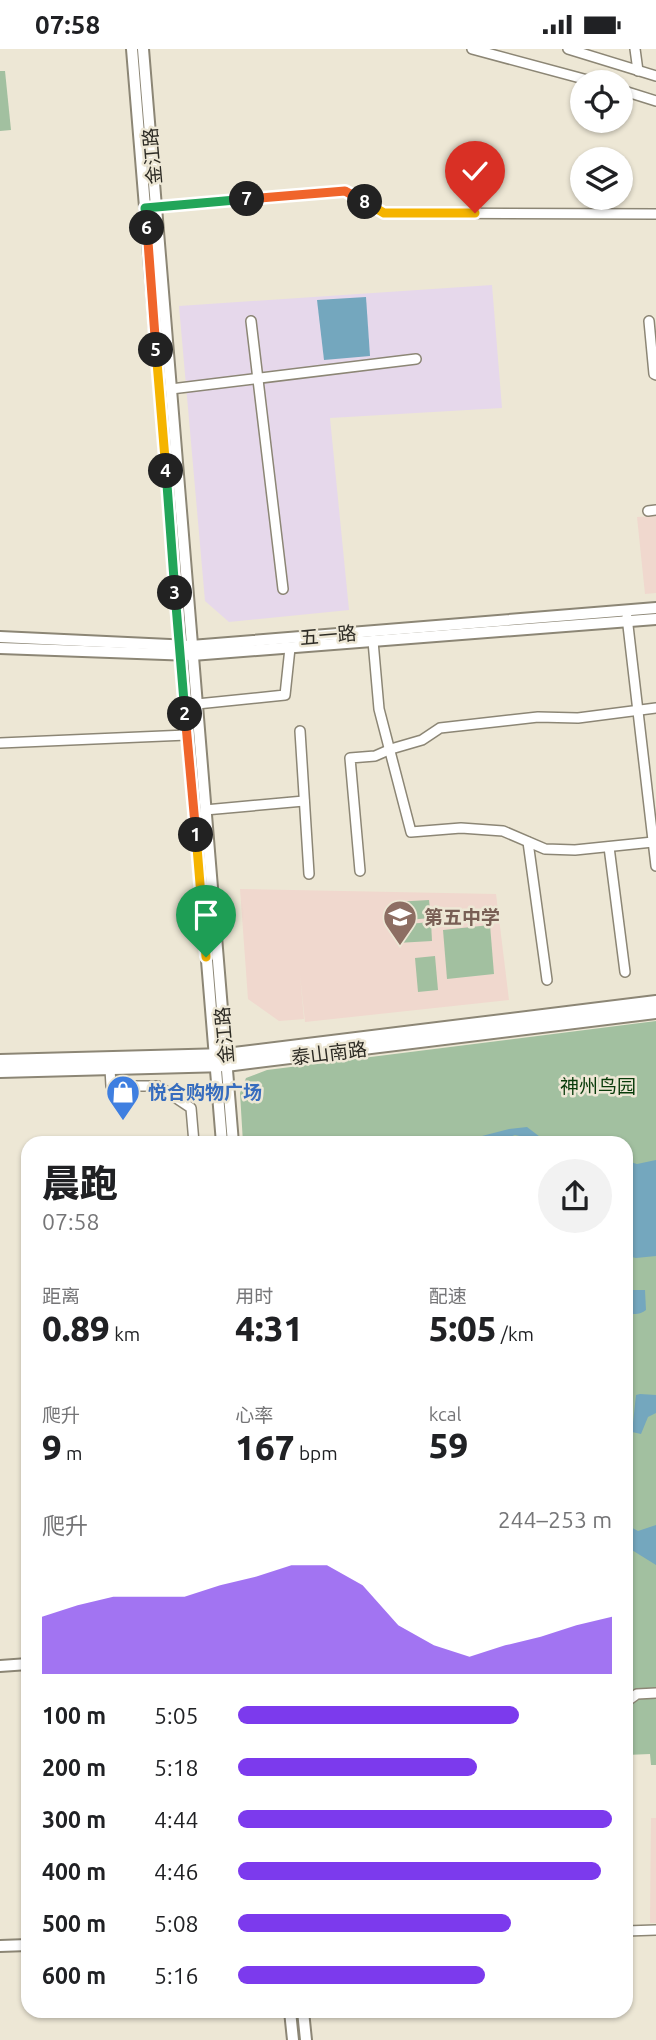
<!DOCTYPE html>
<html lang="zh">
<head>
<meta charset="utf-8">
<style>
  body { margin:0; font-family:Ubuntu,"Noto Sans SC",sans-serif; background:#f2f2f2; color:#202124; height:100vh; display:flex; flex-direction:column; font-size:26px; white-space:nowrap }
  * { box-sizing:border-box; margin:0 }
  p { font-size:23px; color:#757577 }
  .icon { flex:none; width:38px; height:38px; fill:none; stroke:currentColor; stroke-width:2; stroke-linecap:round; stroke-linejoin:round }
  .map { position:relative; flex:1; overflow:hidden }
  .panel { position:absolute; left:21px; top:1087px; width:612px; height:882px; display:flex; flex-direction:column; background:#fff; border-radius:21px; box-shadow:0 2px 5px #0004 }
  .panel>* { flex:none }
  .controls { position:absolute; left:570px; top:21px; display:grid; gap:14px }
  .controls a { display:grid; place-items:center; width:63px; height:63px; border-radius:50%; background:#fff; box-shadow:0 2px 5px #0004; font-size:35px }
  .pin { position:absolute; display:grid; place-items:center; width:60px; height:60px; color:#fff; margin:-72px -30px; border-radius:50% 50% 50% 0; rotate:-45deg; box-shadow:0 0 7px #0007 }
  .pin .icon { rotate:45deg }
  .km { position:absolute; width:35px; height:35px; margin:-18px; border-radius:50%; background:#222; color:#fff; font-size:19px; line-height:35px; text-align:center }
  .round { display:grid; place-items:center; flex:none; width:74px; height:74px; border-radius:37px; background:#f2f2f2 }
  .summary { display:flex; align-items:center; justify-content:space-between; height:119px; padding:0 21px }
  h1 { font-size:38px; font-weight:800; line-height:52px }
  .stats { display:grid; grid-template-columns:repeat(3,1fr); gap:10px; height:119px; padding:7px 21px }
  .stats div { display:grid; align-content:center }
  .stats b { font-size:35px; font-weight:800 }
  .stats small { font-size:19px; font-weight:400 }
  .stats p { font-size:19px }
  .chart { height:196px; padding:14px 21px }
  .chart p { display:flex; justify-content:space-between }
  .chart svg { width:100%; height:126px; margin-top:7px; fill:#7c3aed; opacity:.7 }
  ul { padding:0 21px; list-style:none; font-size:23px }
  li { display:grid; grid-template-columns:112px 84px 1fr; align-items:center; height:52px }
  li i { height:18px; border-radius:9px; background:#7c3aed }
  .status { display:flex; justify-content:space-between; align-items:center; height:49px; padding:0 35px; background:#fff; direction:ltr }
  .status svg { height:19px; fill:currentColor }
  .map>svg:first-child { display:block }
</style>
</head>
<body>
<div class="status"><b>07:58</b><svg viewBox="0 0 49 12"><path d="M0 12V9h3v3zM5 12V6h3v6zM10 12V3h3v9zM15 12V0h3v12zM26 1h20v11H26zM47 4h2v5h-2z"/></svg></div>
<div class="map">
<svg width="656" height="1991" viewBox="0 0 656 1991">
  <rect width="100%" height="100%" fill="#ede7d5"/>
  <path fill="#e6d8eb" d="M492 236 502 359 330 369 349 561 229 573 205 552 179 257Z"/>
  <g fill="#f0d8ce">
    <path d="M656 467V544L645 545 637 468Z"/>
    <path d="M240 840 496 845 509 951 305 973 300 926 304 970 279 972 248 950Z"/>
    <path d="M651 1769H656V1874H650Z"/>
  </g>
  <g fill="#a2c0a0">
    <path d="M0 22H5L11 81 0 82Z"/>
    <path d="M429 851 431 869 396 872 394 853Z"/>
    <path d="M431 873 432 892 397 894 396 876Z"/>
    <path d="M490 876 494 925 447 930 443 881Z"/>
    <path d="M435 907 438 941 418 943 415 909Z"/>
    <path d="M656 972V1716H651L650 1705 626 1706V1094H243L240 1044 246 1029 267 1021Z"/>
  </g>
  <g fill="#74a7be">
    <path d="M366 248 370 307 324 311 317 251Z"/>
    <path d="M527 1078 548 1094H530L524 1088 515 1086 493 1094H455L509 1080Z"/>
    <path d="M656 1111V1207L636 1209 627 1207V1112L637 1115Z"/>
    <path d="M632 1241H645L646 1261C640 1266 633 1266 627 1263V1244Z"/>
    <path d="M640 1345 656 1346V1364L648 1368 641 1385 632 1383 636 1346Z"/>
    <path d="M627 1476 638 1482 656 1476V1516L627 1498Z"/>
  </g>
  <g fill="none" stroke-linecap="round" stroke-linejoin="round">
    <g stroke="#8c8675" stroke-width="12">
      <g id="minor">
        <path d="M472 0 595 33"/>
        <path d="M568 0 656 27"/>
        <path d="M635 0 638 22"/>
        <path d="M621 41 656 52"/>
        <path d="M156 158 345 142 384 164 656 165"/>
        <path d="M251 272 283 540"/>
        <path d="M649 272 654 325 656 326"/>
        <path d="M171 340 416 310"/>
        <path d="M648 462 656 461"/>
        <path d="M627 568 656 817"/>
        <path d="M373 592 379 660 411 783 461 779 503 782 545 800 575 801 653 793"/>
        <path d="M197 655 285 646 290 599"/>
        <path d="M300 682 309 825"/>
        <path d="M0 694 187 686"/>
        <path d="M205 761 304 752"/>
        <path d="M528 793 547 931"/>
        <path d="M609 798 625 923"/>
        <path d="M360 822 350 709 375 707 391 700 422 691 440 679 538 668 578 669 656 659"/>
        <path d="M110 1020 111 1037H158L191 1059 194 1094"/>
        <path d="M626 1653 637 1645 656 1644"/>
        <path d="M626 1882 656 1881"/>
      </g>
    </g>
    <g stroke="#8c8675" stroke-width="14">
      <g id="tertiary">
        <path d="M132 0 222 1094"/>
        <path d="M143 0 233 1094"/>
        <path d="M0 588 191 597 656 559"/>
        <path d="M0 599 192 606 656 570"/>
        <path d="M0 1617 28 1615"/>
        <path d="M0 1897 28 1896"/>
        <path d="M290 1962 293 1991"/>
        <path d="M303 1962 306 1991"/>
      </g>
    </g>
    <g stroke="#8c8675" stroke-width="16">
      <g id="secondary">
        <path d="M0 1012 226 1006 656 953"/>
        <path d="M0 1022 226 1016 656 963"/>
      </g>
    </g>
    <use href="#minor" stroke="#fff" stroke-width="9"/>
    <use href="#tertiary" stroke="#fff" stroke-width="10"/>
    <use href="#secondary" stroke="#fff" stroke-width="12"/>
  </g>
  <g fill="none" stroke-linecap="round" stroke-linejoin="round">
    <g stroke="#fff" stroke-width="14">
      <path id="split-1" d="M196 786 206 908"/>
    </g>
    <g stroke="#fff" stroke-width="14">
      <path id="split-2" d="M185 665 196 786"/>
    </g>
    <g stroke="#fff" stroke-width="14">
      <path id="split-3" d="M175 544 185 665"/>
    </g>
    <g stroke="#fff" stroke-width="14">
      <path id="split-4" d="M166 422 175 544"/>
    </g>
    <g stroke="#fff" stroke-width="14">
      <path id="split-5" d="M156 301 166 422"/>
    </g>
    <g stroke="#fff" stroke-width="14">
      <path id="split-6" d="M147 179 156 301"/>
    </g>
    <g stroke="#fff" stroke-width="14">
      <path id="split-7" d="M147 179 145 159 247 150"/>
    </g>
    <g stroke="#fff" stroke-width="14">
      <path id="split-8" d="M247 150 345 142 365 153"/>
    </g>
    <g stroke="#fff" stroke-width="14">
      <path id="split-9" d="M365 153 384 164H475"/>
    </g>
    <use href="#split-1" stroke="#f5b400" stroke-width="9"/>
    <use href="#split-2" stroke="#f0652b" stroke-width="9"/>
    <use href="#split-3" stroke="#22a559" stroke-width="9"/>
    <use href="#split-4" stroke="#22a559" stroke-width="9"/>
    <use href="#split-5" stroke="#f5b400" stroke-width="9"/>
    <use href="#split-6" stroke="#f0652b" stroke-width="9"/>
    <use href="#split-7" stroke="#22a559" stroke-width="9"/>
    <use href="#split-8" stroke="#f0652b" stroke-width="9"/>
    <use href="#split-9" stroke="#f5b400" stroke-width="9"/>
  </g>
  <defs>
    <g id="school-pin" transform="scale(1.75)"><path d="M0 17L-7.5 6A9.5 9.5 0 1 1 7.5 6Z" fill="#8d6e63" stroke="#ede7d5"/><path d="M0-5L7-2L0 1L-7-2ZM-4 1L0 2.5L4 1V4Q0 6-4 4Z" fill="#fff"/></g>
    <g id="shop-pin" transform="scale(1.75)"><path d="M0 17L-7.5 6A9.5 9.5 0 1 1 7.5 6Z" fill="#3f7fe0" stroke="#ede7d5"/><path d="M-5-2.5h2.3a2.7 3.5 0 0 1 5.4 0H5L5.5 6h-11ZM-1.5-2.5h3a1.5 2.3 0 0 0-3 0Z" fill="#fff"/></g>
  </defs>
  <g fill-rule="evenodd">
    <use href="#school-pin" x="400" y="868"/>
    <use href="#shop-pin" x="123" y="1043"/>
  </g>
  <g text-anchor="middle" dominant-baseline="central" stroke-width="5" stroke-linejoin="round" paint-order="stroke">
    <g font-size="19" fill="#2d2b24" stroke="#ede7d5">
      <text transform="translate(152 107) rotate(-95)">金江路</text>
      <text transform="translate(328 586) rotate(-5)">五一路</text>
      <text transform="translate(224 986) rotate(-95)">金江路</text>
      <text transform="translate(329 1004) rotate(-7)">泰山南路</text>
    </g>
    <g font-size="19" font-weight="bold" fill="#785e54" stroke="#ede7d5" text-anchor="start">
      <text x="424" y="868">第五中学</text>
    </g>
    <g font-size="19" fill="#083b0a" stroke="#ede7d5">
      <text x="598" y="1037">神州鸟园</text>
    </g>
    <g font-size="19" font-weight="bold" fill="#366cbe" stroke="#ede7d5" text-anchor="start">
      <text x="148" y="1043">悦合购物广场</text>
    </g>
  </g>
</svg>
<div class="controls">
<a><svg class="icon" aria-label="locate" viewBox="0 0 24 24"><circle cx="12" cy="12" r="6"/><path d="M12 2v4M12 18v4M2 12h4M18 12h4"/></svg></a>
<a><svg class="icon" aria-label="layers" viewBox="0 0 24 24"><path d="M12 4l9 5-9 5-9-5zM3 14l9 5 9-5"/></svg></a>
</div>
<div class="pin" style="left:206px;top:908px;background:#1e9e55"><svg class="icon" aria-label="arrive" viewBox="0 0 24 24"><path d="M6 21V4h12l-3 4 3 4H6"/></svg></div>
<div class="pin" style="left:475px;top:164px;background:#d93025"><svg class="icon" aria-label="check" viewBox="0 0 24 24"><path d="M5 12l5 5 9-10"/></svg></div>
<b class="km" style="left:196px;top:786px">1</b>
<b class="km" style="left:185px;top:665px">2</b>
<b class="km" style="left:175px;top:544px">3</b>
<b class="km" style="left:166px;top:422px">4</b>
<b class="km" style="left:156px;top:301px">5</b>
<b class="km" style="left:147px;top:179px">6</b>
<b class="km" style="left:247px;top:150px">7</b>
<b class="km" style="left:365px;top:153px">8</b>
<section class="panel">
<div class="summary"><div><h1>晨跑</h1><p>07:58</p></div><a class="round"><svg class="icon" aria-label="share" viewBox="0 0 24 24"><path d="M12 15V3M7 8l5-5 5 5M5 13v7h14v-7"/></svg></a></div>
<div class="stats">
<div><p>距离</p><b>0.89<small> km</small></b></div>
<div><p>用时</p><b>4:31</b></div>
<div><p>配速</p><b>5:05<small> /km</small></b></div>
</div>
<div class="stats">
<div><p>爬升</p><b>9<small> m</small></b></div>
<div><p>心率</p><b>167<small> bpm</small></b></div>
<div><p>kcal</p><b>59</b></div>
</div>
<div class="chart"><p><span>爬升</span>244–253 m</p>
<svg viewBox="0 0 160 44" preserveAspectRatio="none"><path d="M0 44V24L10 20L20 17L30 17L40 17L50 13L60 10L70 6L80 6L90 13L100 27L110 34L120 38L130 34L140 31L150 27L160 24V44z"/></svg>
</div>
<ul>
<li><b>100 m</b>5:05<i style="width:75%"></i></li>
<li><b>200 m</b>5:18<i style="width:64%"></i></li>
<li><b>300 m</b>4:44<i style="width:100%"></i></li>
<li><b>400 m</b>4:46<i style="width:97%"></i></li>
<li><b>500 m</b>5:08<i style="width:73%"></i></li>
<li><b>600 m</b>5:16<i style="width:66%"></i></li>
</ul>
</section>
</div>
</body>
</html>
